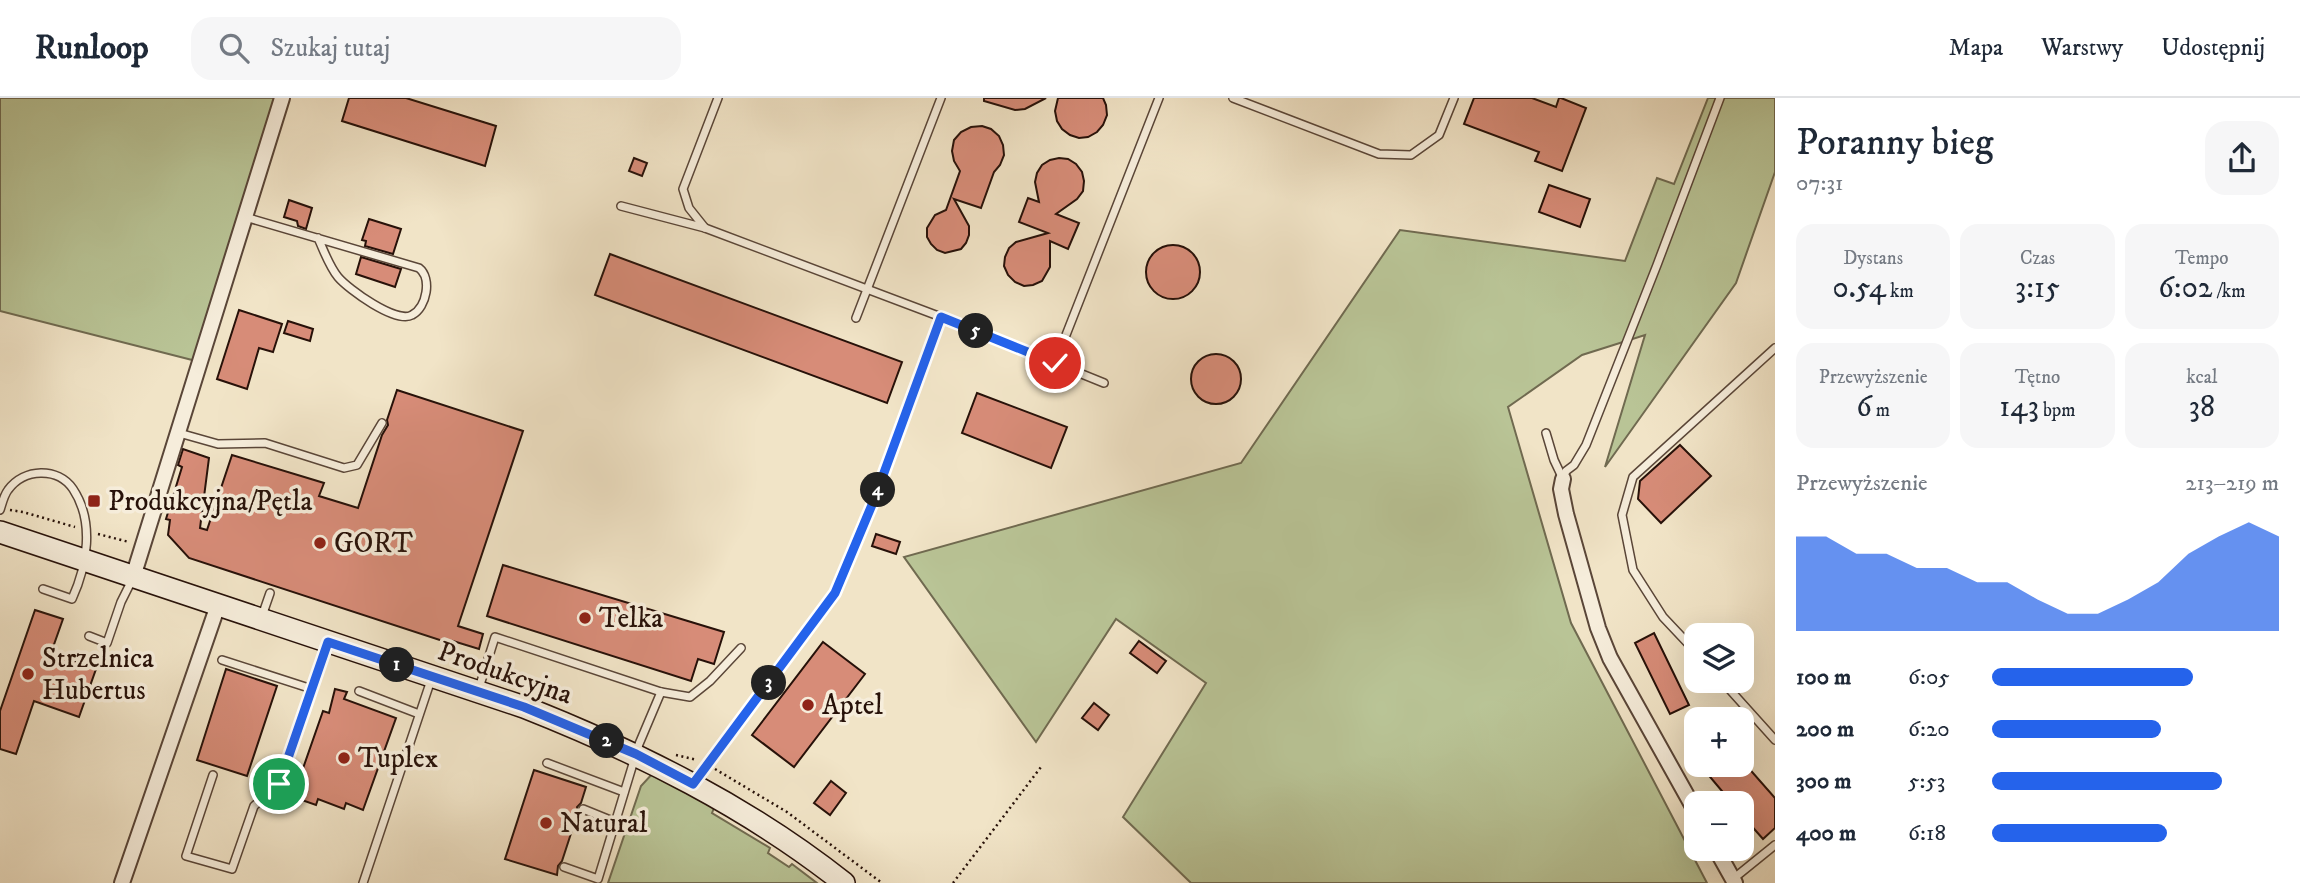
<!DOCTYPE html>
<html lang="pl">
<head>
<meta charset="utf-8">
<style>
  body { margin:0; font-family:"IM FELL DW Pica",serif; background:#f6f6f7; color:#1f2937; height:100vh; display:flex; flex-direction:column; font-size:26px; white-space:nowrap }
  * { box-sizing:border-box; margin:0 }
  p { font-size:23px; color:#747a83 }
  .icon { flex:none; width:38px; height:38px; fill:none; stroke:currentColor; stroke-width:2; stroke-linecap:round; stroke-linejoin:round }
  .map { position:relative; flex:1; overflow:hidden }
  .panel { display:flex; flex-direction:column; background:#fff; width:525px }
  .panel>* { flex:none }
  .controls { position:absolute; left:1684px; top:525px; display:grid; gap:14px }
  .controls a { display:grid; place-items:center; width:70px; height:70px; border-radius:14px; background:#fff; box-shadow:0 7px 28px #0002; font-size:35px }
  .pin { position:absolute; display:grid; place-items:center; width:60px; height:60px; color:#fff; margin:-30px; border:4px solid #fff; border-radius:50%; box-shadow:0 2px 7px #0007 }
  .km { position:absolute; width:35px; height:35px; margin:-18px; border-radius:50%; background:#222; color:#fff; font-size:19px; line-height:35px; text-align:center }
  .round { display:grid; place-items:center; flex:none; width:74px; height:74px; border-radius:21px; background:#f6f6f7 }
  .headline { display:flex; align-items:center; justify-content:space-between; height:119px; padding:0 21px }
  h1 { font-size:38px; font-weight:600; line-height:52px }
  .figures { display:grid; grid-template-columns:repeat(3,1fr); gap:10px; height:119px; padding:7px 21px }
  .figures div { display:grid; align-content:center; border-radius:18px; background:#f6f6f7; text-align:center }
  .figures b { font-size:30px; font-weight:600 }
  .figures small { font-size:19px; font-weight:400 }
  .figures p { font-size:19px }
  .chart { height:196px; padding:14px 21px }
  .chart p { display:flex; justify-content:space-between }
  .chart svg { width:100%; height:126px; margin-top:7px; fill:#2563eb; opacity:.7 }
  ul { padding:0 21px; list-style:none; font-size:23px }
  li { display:grid; grid-template-columns:112px 84px 1fr; align-items:center; height:52px }
  li i { height:18px; border-radius:9px; background:#2563eb }
  header { display:flex; align-items:center; gap:42px; box-sizing:border-box; height:98px; padding:0 35px; background:#fff; border-bottom:2px solid #e0e1e3 }
  header strong { font-size:33px }
  nav { display:flex; gap:38px; margin-inline-start:auto; font-size:24px }
  .search { width:490px; height:63px; background:#f6f6f7; display:flex; align-items:center; gap:18px; box-sizing:border-box; padding:0 24px; border-radius:21px; color:#747a83; font-size:26px }
  main { display:flex; flex:1; min-height:0 }
  .map>svg:first-child { display:block }
</style>
</head>
<body>
<header>
<strong>Runloop</strong>
<div class="search"><svg class="icon" aria-label="search" viewBox="0 0 24 24"><circle cx="10" cy="10" r="6"/><path d="M15 15l6 6"/></svg>Szukaj tutaj</div>
<nav><a>Mapa</a><a>Warstwy</a><a>Udostępnij</a></nav>
</header>
<main>
<div class="map">
<svg width="1775" height="785" viewBox="0 0 1775 785">
  <rect width="100%" height="100%" fill="#f1e4c7"/>
  <filter id="stains"><feTurbulence type="fractalNoise" baseFrequency=".00286" numOctaves="4"/><feColorMatrix values="0 0 0 0 .2 0 0 0 0 .09 0 0 0 0 .02 0 0 0 .5 -.17"/></filter>
  <radialGradient id="worn" r=".72"><stop offset=".6" stop-color="#630" stop-opacity="0"/><stop offset="1" stop-color="#630" stop-opacity=".3"/></radialGradient>
  <g fill="#b9c496" stroke="#706a50" stroke-width="2">
    <path d="M0 0H282L200 264 0 213Z"/>
    <path d="M1708 0H1775V74L1736 185 1605 369 1645 237 1582 257 1508 309 1571 525 1707 785H1191L1123 719 1206 585 1116 521 1036 644 904 459 1241 365 1400 132 1625 163 1657 80 1674 86Z"/>
    <path d="M653 675 714 710 712 715 770 750 768 755 789 769 792 766 817 785H608L641 688Z"/>
  </g>
  <g fill="#d78c78" stroke="#271109" stroke-width="2">
    <path d="M349 0H406L496 28 485 68 342 23Z"/>
    <path d="M984 0H1046L1025 11 1015 12 984 3Z"/>
    <path d="M1058 0H1103L1106 7 1107 17 1103 27 1097 34 1088 39 1079 40 1070 37 1062 31 1057 23 1055 13Z"/>
    <path d="M1474 0H1532L1556 9 1559 0H1561L1586 10 1562 73 1535 63 1539 54 1464 26Z"/>
    <path d="M982 28 991 31 999 38 1003 47 1004 57 1000 67 994 74 981 110 954 101 969 128V137L966 145 961 151 945 155 937 152 931 146 927 139V130L935 117 946 112 960 73 954 63 952 53 954 42 961 34 971 29Z"/>
    <path d="M634 60 647 65 642 78 629 73Z"/>
    <path d="M1059 60 1068 61 1076 66 1082 74 1084 83 1083 93 1077 101 1056 116 1079 125 1068 151 1050 143V169L1042 183 1033 187 1024 188 1015 184 1008 177 1004 168 1005 159 1009 150 1016 144 1048 135 1019 124 1028 100 1039 104 1035 84 1037 75 1042 67 1050 62Z"/>
    <path d="M1549 87 1590 101 1580 129 1539 114Z"/>
    <path d="M289 102 312 110 306 131 298 128 297 123 284 119Z"/>
    <path d="M369 121 401 131 393 156 365 148 366 143 362 142Z"/>
    <circle cx="1173" cy="174" r="27"/>
    <path d="M610 156 902 264 887 305 595 197Z"/>
    <path d="M361 159 401 171 395 189 356 176Z"/>
    <path d="M239 212 282 226 273 254 259 250 247 291 217 281Z"/>
    <path d="M288 223 313 231 310 243 284 235Z"/>
    <circle cx="1216" cy="281" r="25"/>
    <path d="M397 292 523 333 458 528 483 536 479 551 453 543 452 546 189 460 168 437 170 422 166 421 182 369 178 367 183 351 209 360 200 430 207 432 232 357 324 385 319 398 358 410 382 337 388 327 387 322Z"/>
    <path d="M977 295 1067 329 1051 370 962 335Z"/>
    <path d="M1680 347 1711 378 1661 425 1638 401 1640 383Z"/>
    <path d="M876 436 900 444 896 456 872 448Z"/>
    <path d="M503 467 724 534 714 566 698 561 691 583 487 518Z"/>
    <path d="M35 512 63 521 51 555 96 571 79 619 34 603 16 656 0 651V613Z"/>
    <path d="M1654 535 1689 607 1670 616 1635 545Z"/>
    <path d="M1139 543 1166 563 1157 575 1130 555Z"/>
    <path d="M823 544 865 576 794 669 752 637Z"/>
    <path d="M226 571 277 588 247 678 197 662Z"/>
    <path d="M335 591 347 594 344 601 396 620 363 712 346 705 344 711 318 701 316 707 293 699 323 613 329 615Z"/>
    <path d="M1094 605 1109 617 1098 632 1082 620Z"/>
    <path d="M1700 667H1746L1775 700V730L1763 741 1741 716V705H1732Z"/>
    <path d="M534 672 586 689 581 705 577 709 578 714 562 763 558 768 557 777 505 761Z"/>
    <path d="M831 683 846 695 830 717 814 705Z"/>
  </g>
  <g fill="none" stroke-linecap="round" stroke-linejoin="round">
    <g stroke="#5a4638" stroke-width="10">
      <g id="lane">
        <path d="M1233 0 1379 56 1411 57 1439 37 1454 0"/>
        <path d="M621 108 705 130 941 219"/>
        <path d="M245 119 419 170C432 180 427 209 412 217 396 226 348 191 338 179 329 168 324 153 318 140"/>
        <path d="M705 130 689 110 683 91 718 0"/>
        <path d="M856 220 941 0"/>
        <path d="M1055 265 1159 0"/>
        <path d="M179 335 218 346 265 345 344 370 357 367 382 325"/>
        <path d="M1546 335 1554 362 1563 381"/>
        <path d="M1563 381 1566 373 1574 367 1586 347 1657 167 1720 0"/>
        <path d="M0 412C2 406 4 397 8 392 24 370 58 369 73 391 95 424 87 468 72 501L43 491"/>
        <path d="M262 518 270 495"/>
        <path d="M89 538 107 545 121 504 132 482"/>
        <path d="M1696 554 1663 519 1633 472 1622 417 1633 379 1775 250"/>
        <path d="M222 562 312 591"/>
        <path d="M1722 583 1775 642"/>
        <path d="M479 590 495 539 661 594 690 599 710 583 741 550"/>
        <path d="M359 593 419 616"/>
        <path d="M547 665 624 694"/>
        <path d="M213 677 186 758 232 771 254 708 279 686 327 548"/>
        <path d="M693 686 835 495 874 402 941 219 1104 285"/>
        <path d="M583 711 615 724"/>
        <path d="M564 769 598 781 639 646 661 594"/>
        <path d="M1733 781 1775 747"/>
        <path d="M363 785 432 579"/>
      </g>
    </g>
    <g stroke="#5a4638" stroke-width="18">
      <g id="street">
        <path d="M1563 381 1561 391 1566 416 1598 530 1610 560 1696 714"/>
        <path d="M133 479 282 0"/>
        <path d="M1716 751 1735 785"/>
        <path d="M122 785 218 507"/>
      </g>
    </g>
    <g stroke="#271109" stroke-width="24">
      <path id="secondary" d="M0 434 524 609C638 654 748 709 844 785"/>
    </g>
    <g stroke="#271109" stroke-width="2.5" stroke-dasharray="2 3.5" stroke-linecap="butt">
      <path d="M10 412 23 414 75 429"/>
      <path d="M98 436 129 444"/>
      <path d="M676 657 697 662"/>
      <path d="M715 671 787 714 882 785"/>
      <path d="M953 785 1041 669"/>
    </g>
    <use href="#lane" stroke="#f6eddb" stroke-width="7"/>
    <use href="#street" stroke="#f6eddb" stroke-width="14"/>
    <use href="#secondary" stroke="#f6eddb" stroke-width="21"/>
  </g>
  <g fill="none" stroke-linecap="round" stroke-linejoin="round">
    <g stroke="#fff" stroke-width="14">
      <path id="route" d="M279 686 328 544 524 609 636 656 693 686 835 495 874 402 941 219 1055 265"/>
    </g>
    <use href="#route" stroke="#2563eb" stroke-width="9"/>
  </g>
  <g fill="#8f2418" stroke="#f6eddb" stroke-width="2.5">
    <rect x="87" y="396" width="14" height="14" rx="3.5"/>
    <circle cx="320" cy="445" r="7"/>
    <circle cx="585" cy="520" r="7"/>
    <circle cx="28" cy="576" r="7"/>
    <circle cx="808" cy="607" r="7"/>
    <circle cx="344" cy="660" r="7"/>
    <circle cx="546" cy="725" r="7"/>
  </g>
  <g text-anchor="middle" dominant-baseline="central" stroke-width="7" stroke-linejoin="round" paint-order="stroke">
    <g font-size="28" fill="#271109" stroke="#f6eddb" text-anchor="start">
      <text x="108" y="403">Produkcyjna/Pętla</text>
      <text x="334" y="445">GORT</text>
      <text x="599" y="520">Telka</text>
      <text x="42" y="560">Strzelnica<tspan x="42" dy="32">Hubertus</tspan></text>
      <text x="822" y="607">Aptel</text>
      <text x="358" y="660">Tuplex</text>
      <text x="560" y="725">Natural</text>
    </g>
    <g font-size="28" fill="#271109" stroke="#f6eddb">
      <text transform="translate(505 575) rotate(19)">Produkcyjna</text>
    </g>
  </g>
  <rect width="100%" height="100%" filter="url(#stains)"/>
  <rect width="100%" height="100%" fill="url(#worn)"/>
</svg>
<div class="controls">
<a><svg class="icon" aria-label="layers" viewBox="0 0 24 24"><path d="M12 4l9 5-9 5-9-5zM3 14l9 5 9-5"/></svg></a>
<a>+</a>
<a>−</a>
</div>
<div class="pin" style="left:279px;top:686px;background:#1e9e55"><svg class="icon" aria-label="arrive" viewBox="0 0 24 24"><path d="M6 21V4h12l-3 4 3 4H6"/></svg></div>
<div class="pin" style="left:1055px;top:265px;background:#d93025"><svg class="icon" aria-label="check" viewBox="0 0 24 24"><path d="M5 12l5 5 9-10"/></svg></div>
<b class="km" style="left:397px;top:567px">1</b>
<b class="km" style="left:607px;top:643px">2</b>
<b class="km" style="left:769px;top:585px">3</b>
<b class="km" style="left:878px;top:392px">4</b>
<b class="km" style="left:976px;top:233px">5</b>
</div>
<section class="panel">
<div class="headline"><div><h1>Poranny bieg</h1><p>07:31</p></div><a class="round"><svg class="icon" aria-label="share" viewBox="0 0 24 24"><path d="M12 15V3M7 8l5-5 5 5M5 13v7h14v-7"/></svg></a></div>
<div class="figures">
<div><p>Dystans</p><b>0.54<small> km</small></b></div>
<div><p>Czas</p><b>3:15</b></div>
<div><p>Tempo</p><b>6:02<small> /km</small></b></div>
</div>
<div class="figures">
<div><p>Przewyższenie</p><b>6<small> m</small></b></div>
<div><p>Tętno</p><b>143<small> bpm</small></b></div>
<div><p>kcal</p><b>38</b></div>
</div>
<div class="chart"><p><span>Przewyższenie</span>213–219 m</p>
<svg viewBox="0 0 160 44" preserveAspectRatio="none"><path d="M0 44V11L10 11L20 17L30 17L40 22L50 22L60 27L70 27L80 33L90 38L100 38L110 33L120 27L130 17L140 11L150 6L160 11V44z"/></svg>
</div>
<ul>
<li><b>100 m</b>6:05<i style="width:70%"></i></li>
<li><b>200 m</b>6:20<i style="width:59%"></i></li>
<li><b>300 m</b>5:53<i style="width:80%"></i></li>
<li><b>400 m</b>6:18<i style="width:61%"></i></li>
</ul>
</section>
</main>
</body>
</html>
